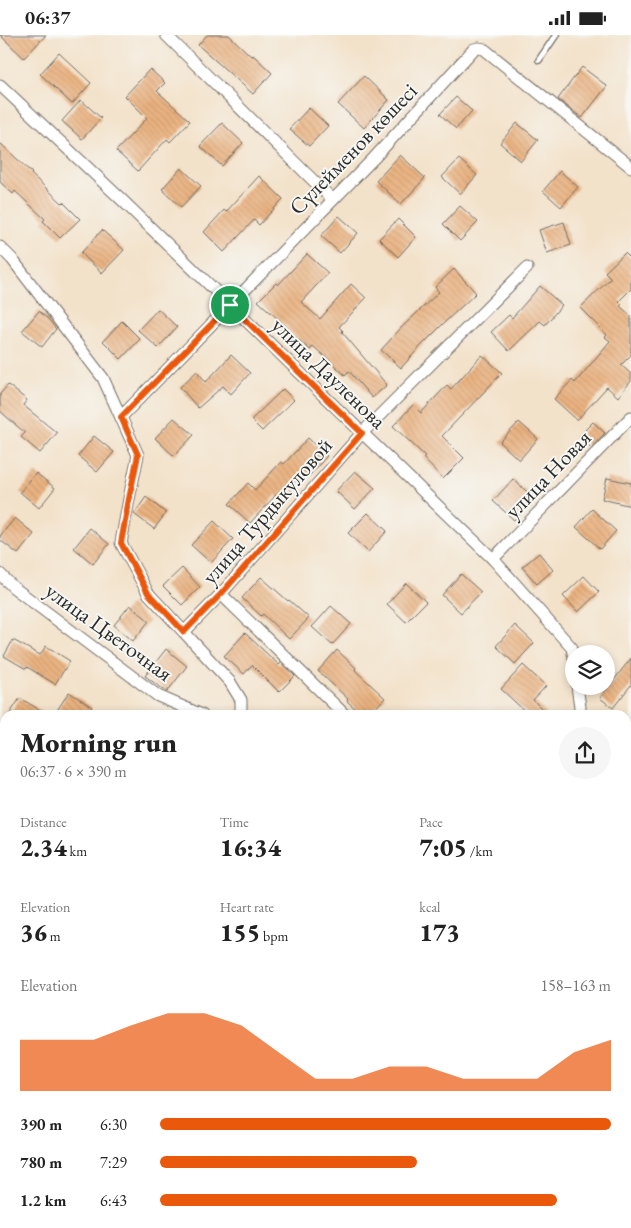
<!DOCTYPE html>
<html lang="en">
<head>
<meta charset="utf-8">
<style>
  body { margin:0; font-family:"EB Garamond",serif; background:#f6f6f6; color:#222; height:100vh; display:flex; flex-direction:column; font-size:19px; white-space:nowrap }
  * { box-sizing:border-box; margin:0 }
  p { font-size:16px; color:#767676 }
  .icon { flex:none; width:28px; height:28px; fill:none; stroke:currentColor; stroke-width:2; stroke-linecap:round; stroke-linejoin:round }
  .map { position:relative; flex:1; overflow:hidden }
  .drawer { position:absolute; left:0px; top:675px; width:631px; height:519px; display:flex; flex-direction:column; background:#fff; border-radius:15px 15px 0 0; box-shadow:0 2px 8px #0003 }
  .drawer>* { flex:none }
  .tools { position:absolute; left:565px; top:610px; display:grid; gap:10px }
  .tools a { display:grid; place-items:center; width:50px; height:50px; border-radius:50%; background:#fff; box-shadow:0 2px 8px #0003; font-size:25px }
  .pin { position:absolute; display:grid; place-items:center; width:42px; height:42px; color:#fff; margin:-21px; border:2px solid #fff; border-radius:50%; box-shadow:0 1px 5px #0007 }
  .round { display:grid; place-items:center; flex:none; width:52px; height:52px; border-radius:26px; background:#f6f6f6 }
  .summary { display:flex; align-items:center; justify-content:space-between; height:85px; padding:0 20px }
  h1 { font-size:28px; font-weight:800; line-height:38px }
  .stats { display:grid; grid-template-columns:repeat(3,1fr); gap:8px; height:85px; padding:5px 20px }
  .stats div { display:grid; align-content:center }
  .stats b { font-size:25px; font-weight:800 }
  .stats small { font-size:14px; font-weight:400 }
  .stats p { font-size:14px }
  .chart { height:140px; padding:10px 20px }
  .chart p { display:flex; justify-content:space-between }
  .chart svg { width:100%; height:90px; margin-top:5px; fill:#ea580c; opacity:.7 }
  ul { padding:0 20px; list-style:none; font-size:16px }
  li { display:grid; grid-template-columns:80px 60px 1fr; align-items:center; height:38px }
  li i { height:12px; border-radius:6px; background:#ea580c }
  .status { display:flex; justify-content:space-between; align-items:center; height:35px; padding:0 25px; background:#fff; direction:ltr }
  .status svg { height:14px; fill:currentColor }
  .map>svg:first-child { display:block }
</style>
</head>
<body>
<div class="status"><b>06:37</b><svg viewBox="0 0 49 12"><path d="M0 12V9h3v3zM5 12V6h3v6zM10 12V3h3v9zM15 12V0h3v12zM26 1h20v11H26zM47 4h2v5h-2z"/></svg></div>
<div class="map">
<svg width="631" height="1193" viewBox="0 0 631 1193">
  <defs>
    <pattern id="building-back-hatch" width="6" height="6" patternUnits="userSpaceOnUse" patternTransform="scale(1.25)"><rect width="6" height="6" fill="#eab280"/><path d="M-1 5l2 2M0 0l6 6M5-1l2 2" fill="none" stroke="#c9996f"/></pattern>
  </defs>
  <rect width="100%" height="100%" fill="#f6f6f2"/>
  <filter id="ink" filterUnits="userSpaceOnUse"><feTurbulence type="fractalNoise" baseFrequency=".02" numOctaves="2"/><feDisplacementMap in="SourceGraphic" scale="10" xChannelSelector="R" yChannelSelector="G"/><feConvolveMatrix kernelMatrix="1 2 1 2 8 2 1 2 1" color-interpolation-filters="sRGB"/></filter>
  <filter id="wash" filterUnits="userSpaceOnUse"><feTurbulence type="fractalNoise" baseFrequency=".0096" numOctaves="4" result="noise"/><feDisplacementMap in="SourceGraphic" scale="20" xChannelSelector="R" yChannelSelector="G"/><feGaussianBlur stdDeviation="1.12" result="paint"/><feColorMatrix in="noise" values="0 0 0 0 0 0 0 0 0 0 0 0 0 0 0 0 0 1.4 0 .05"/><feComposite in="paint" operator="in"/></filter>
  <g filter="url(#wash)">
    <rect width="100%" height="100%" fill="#f3e2ca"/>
    <g id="blocks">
      <g fill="url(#building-back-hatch)">
        <path d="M0 0H46L24 23Z"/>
        <path d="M207 0H229L252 22 253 20 272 38 253 59 198 10Z"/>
        <path d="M59 18 91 48 72 69 40 39Z"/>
        <path d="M582 32 607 51 582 83 558 64Z"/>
        <path d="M150 34 165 48 157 56 190 86 170 107 167 104 138 136 116 116 147 83 125 61Z"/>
        <path d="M364 41 389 65 364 93 338 69Z"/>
        <path d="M456 62 472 76 456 94 440 79Z"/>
        <path d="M81 65 101 83 82 104 62 86Z"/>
        <path d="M309 73 328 91 309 111 289 94Z"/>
        <path d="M222 88 243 108 222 131 200 111Z"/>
        <path d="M517 88 538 105 521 126 500 108Z"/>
        <path d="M0 108 32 138 31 139 62 168 63 167 80 184 60 203 43 186 45 184 15 156 13 159 0 147Z"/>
        <path d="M400 120 425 143 401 169 376 146Z"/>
        <path d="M459 124 477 140 460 159 442 142Z"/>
        <path d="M181 133 201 151 181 172 162 154Z"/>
        <path d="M560 136 578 152 561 172 543 156Z"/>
        <path d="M259 141 283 164 259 190 254 185 224 217 204 197 224 175 226 177Z"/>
        <path d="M460 171 478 187 460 206 443 189Z"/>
        <path d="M339 181 358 198 340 218 321 201Z"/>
        <path d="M398 184 416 202 398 222 379 204Z"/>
        <path d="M564 187 571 210 547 218 539 195Z"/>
        <path d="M102 195 124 215 102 238 81 218Z"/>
        <path d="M625 218 631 224V254L619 266 622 269 620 271 631 281V320L621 330 631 339V346L618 362 607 352 577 385 554 364 572 345 575 348 610 306 605 302 607 300 580 273 611 243 605 237Z"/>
        <path d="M307 219 328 238 301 267 320 284 351 249 366 263 339 292 343 296 342 297 387 350 372 363 349 336 345 340 313 311 310 315 287 294 288 293 258 266 276 248 278 250Z"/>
        <path d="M454 234 476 258 445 287 419 313 401 333 381 315 401 293 439 257 435 252Z"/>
        <path d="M540 251 562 270 545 290 540 286 509 316 491 297 509 280 512 283Z"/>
        <path d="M158 274 177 292 158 313 138 295Z"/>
        <path d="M39 276 48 284 56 294 42 312 22 296Z"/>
        <path d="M122 286 140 304 121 324 103 306Z"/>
        <path d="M231 320 250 338 231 359 223 351 198 373 180 352 197 336 206 347Z"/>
        <path d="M482 320 502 338 442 401 464 423 443 444 423 423 425 421 393 391 413 370 421 378 447 350 451 354Z"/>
        <path d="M8 350 27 365 23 370 57 398 40 418 21 402 25 398 0 376V359Z"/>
        <path d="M283 354 294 365 262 396 251 385Z"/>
        <path d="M174 383 194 400 174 421 155 403Z"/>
        <path d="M519 387 538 404 519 425 500 407Z"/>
        <path d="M593 387 605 398 591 413 579 401Z"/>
        <path d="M94 401 114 417 97 437 78 421Z"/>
        <path d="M308 403 327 421 308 442 306 440 281 466 276 460 250 488 229 469 248 448 255 455 281 427 284 429Z"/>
        <path d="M355 436 375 453 355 474 336 456Z"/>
        <path d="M36 438 55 453 39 473 20 457Z"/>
        <path d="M607 443 631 448V471L602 464Z"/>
        <path d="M513 444 534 463 514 485 493 466Z"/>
        <path d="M146 462 166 478 154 494 134 479Z"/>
        <path d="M592 474 616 496 600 514 576 492Z"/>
        <path d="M368 478 387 496 368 517 348 498Z"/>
        <path d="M15 483 34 499 18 519 0 505V501Z"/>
        <path d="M214 486 233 504 211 528 191 510Z"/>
        <path d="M90 493 109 509 93 529 74 513Z"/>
        <path d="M539 518 553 535 537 549 522 532Z"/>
        <path d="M182 533 200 552 182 570 163 551Z"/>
        <path d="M461 539 481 557 461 578 442 560Z"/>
        <path d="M584 541 599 557 578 577 563 561Z"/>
        <path d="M261 542 288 566 289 565 309 583 289 604 263 579 261 581 242 563Z"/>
        <path d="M406 548 426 567 406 587 387 569Z"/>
        <path d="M130 570 149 586 133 606 114 590Z"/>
        <path d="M331 571 351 589 332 610 312 592Z"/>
        <path d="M515 590 534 608 515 629 496 611Z"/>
        <path d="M245 598 279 630 281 628 295 641 279 657 252 630 244 639 224 621Z"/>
        <path d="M13 605 40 620 46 611 70 626 55 649 27 632 26 634 4 621Z"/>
        <path d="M166 614 187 631 167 657 145 641Z"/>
        <path d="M337 615 356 633 355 635 385 663 369 680H362L347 666 348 664 318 636Z"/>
        <path d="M631 623V650L613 673 600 663Z"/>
        <path d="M523 630 546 651 533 665 548 680H529L501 654Z"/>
        <path d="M69 657 92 672 87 680H54Z"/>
        <path d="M20 663 48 680H9Z"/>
      </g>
    </g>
  </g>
  <g filter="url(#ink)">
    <use href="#blocks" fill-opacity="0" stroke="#716b63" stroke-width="1"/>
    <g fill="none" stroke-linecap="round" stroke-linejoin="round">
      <g stroke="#716b63" stroke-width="8">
        <g id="service">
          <path d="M539 25 556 0"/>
          <path d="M626 962 631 965"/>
        </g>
      </g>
      <g stroke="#716b63" stroke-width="13">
        <g id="minor">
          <path d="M166 0 333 165"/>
          <path d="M0 50 122 165 295 333 493 524 572 613 574 623"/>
          <path d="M0 212 12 224 103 343 138 420 129 464 121 508 148 558 230 647 241 665V680"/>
          <path d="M121 382 374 123 474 14 479 13 484 14 631 132"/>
          <path d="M493 524 631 382"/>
          <path d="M0 539 13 552 158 661 202 680"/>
          <path d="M221 559 345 680"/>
          <path d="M184 597 221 559 362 398 527 233"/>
          <path d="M577 651 580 672 579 680"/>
          <path d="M626 870H631"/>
          <path d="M0 950 5 953"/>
          <path d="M0 1043 5 1047"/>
          <path d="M626 1123 631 1125"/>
          <path d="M268 1189 276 1193"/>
          <path d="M491 1193 492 1189"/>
        </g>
      </g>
      <use href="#service" stroke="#fff" stroke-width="5.5"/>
      <use href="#minor" stroke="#fff" stroke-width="11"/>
    </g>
  </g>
  <g fill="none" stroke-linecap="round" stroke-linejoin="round" filter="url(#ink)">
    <g stroke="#fff" stroke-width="10">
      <path id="route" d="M230 270 362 398 221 559 184 597 148 558 121 508 129 464 138 420 121 382Z"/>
    </g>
    <use href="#route" stroke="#ea580c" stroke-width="6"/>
  </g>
  <g text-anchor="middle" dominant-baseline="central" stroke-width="4" stroke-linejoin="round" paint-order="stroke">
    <g font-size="22" fill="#2b2b2b" stroke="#f6f6f2">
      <text transform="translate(353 114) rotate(-46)">Сүлейменов көшесі</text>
      <text transform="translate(329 338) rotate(44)">улица Дауленова</text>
      <text transform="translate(548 439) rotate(-46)">улица Новая</text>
      <text transform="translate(267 476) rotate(-49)">улица Турдыкуловой</text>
      <text transform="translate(109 597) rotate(36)">улица Цветочная</text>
    </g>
  </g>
</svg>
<div class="tools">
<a><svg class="icon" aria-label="layers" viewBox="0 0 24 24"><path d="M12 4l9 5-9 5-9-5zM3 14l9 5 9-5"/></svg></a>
</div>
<div class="pin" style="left:230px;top:270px;background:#1e9e55"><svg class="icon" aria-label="arrive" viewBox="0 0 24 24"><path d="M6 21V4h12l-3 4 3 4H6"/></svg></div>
<section class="drawer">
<div class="summary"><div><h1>Morning run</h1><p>06:37 · 6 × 390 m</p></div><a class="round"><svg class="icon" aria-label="share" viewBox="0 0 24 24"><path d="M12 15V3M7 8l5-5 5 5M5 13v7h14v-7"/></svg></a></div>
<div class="stats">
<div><p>Distance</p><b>2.34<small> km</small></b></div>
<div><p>Time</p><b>16:34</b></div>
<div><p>Pace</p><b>7:05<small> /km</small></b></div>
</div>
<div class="stats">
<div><p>Elevation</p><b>36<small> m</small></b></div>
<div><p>Heart rate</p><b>155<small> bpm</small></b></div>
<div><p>kcal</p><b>173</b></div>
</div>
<div class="chart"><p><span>Elevation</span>158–163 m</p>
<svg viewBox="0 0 160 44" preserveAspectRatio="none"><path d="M0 44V19L10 19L20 19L30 12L40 6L50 6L60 12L70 25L80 38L90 38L100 32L110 32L120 38L130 38L140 38L150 25L160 19V44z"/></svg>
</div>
<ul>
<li><b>390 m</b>6:30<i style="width:100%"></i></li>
<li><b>780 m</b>7:29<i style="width:57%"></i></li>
<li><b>1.2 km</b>6:43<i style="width:88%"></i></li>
</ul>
</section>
</div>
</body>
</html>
